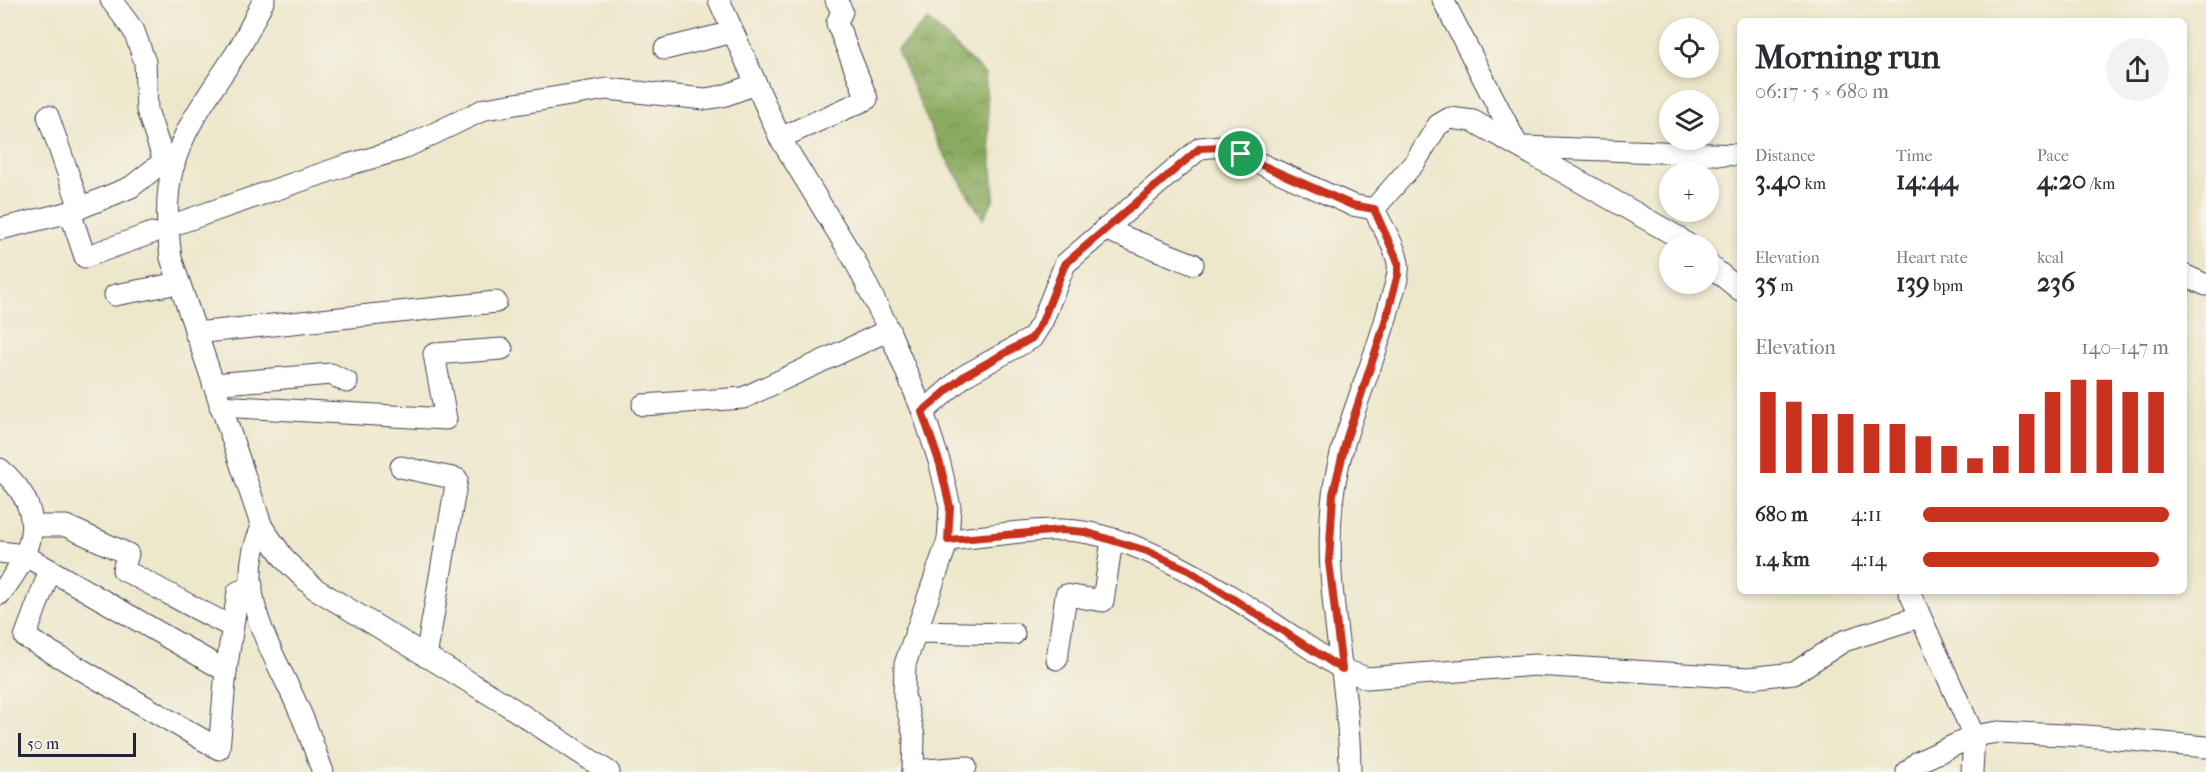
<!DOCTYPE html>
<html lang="en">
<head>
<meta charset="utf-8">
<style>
  body { margin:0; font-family:"IM FELL French Canon",serif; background:#f2f2f3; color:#2b2b33; height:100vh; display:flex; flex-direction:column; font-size:22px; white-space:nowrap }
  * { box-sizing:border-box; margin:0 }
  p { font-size:20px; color:#7c7c81 }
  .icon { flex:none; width:33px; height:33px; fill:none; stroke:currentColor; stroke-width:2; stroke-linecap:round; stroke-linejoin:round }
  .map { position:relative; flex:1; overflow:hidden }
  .sheet { position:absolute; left:1737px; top:18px; width:450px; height:576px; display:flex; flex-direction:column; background:#fff; border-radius:9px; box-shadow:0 3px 9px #0003 }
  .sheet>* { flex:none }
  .buttons { position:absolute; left:1659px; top:18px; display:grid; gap:12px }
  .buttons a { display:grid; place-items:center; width:60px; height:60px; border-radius:50%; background:#fff; box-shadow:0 3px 9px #0003; font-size:30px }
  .scale { position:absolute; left:18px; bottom:15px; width:118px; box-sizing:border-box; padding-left:6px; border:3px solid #22223b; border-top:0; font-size:16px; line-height:21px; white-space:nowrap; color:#22223b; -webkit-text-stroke:4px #f7f3e8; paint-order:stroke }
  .pin { position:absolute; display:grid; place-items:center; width:51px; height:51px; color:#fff; margin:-26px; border:3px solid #fff; border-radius:50%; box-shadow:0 2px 6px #0007 }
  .round { display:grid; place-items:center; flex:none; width:63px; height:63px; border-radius:32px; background:#f2f2f3 }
  .head { display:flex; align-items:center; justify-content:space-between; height:102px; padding:0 18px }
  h1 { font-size:33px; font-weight:700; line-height:45px }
  .figures { display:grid; grid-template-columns:repeat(3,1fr); gap:9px; height:102px; padding:6px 18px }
  .figures div { display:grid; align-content:center }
  .figures b { font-size:26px; font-weight:700 }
  .figures small { font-size:16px; font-weight:400 }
  .figures p { font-size:16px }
  .chart { height:168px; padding:12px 18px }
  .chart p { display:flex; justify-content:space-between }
  .chart svg { width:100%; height:108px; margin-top:6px; stroke:#c8321e; stroke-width:6 }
  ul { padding:0 18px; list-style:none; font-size:20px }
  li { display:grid; grid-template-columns:96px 72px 1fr; align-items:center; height:45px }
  li i { height:15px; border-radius:8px; background:#c8321e }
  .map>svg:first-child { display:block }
</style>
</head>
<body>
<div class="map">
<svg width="2206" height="772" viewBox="0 0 2206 772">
  <defs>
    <pattern id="forest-crowns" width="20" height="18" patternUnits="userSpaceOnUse" patternTransform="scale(1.5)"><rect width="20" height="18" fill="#8aaa5e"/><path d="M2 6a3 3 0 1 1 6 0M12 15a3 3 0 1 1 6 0" fill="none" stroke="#708a4f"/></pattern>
  </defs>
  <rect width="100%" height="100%" fill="#f7f3e8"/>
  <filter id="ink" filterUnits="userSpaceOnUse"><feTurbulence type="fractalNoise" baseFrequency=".0167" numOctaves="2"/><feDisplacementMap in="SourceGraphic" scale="12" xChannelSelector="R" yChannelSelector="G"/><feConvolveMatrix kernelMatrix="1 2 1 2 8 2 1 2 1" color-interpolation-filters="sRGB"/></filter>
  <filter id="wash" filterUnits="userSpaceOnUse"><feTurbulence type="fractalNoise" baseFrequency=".008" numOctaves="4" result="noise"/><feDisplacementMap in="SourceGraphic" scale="24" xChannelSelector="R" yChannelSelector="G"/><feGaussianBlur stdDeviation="1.35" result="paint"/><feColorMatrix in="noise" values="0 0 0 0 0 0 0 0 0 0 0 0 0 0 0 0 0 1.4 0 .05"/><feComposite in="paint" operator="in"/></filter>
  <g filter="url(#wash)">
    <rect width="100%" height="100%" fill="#ede7cb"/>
    <path fill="url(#forest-crowns)" stroke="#56664c" stroke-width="1.5" d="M928 20 985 74 994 198 983 219 938 144 897 50Z"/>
  </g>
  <g filter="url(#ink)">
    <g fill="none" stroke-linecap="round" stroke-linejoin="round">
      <g stroke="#404051" stroke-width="23">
        <g id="minor">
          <path d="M111 0 134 31 145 62 147 110 164 161 174 165"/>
          <path d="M264 0C255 16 248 34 238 50 215 87 185 123 173 167 165 197 167 227 171 258L262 527 286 561 314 588 504 703 609 772"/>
          <path d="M719 0 780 138 854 259 889 330 923 412 940 464 950 507 948 540 905 664 904 695 914 736 913 772"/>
          <path d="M1443 0 1518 146"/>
          <path d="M665 49 733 32"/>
          <path d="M48 116 80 208"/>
          <path d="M780 138 867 99 837 23 842 11 836 0"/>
          <path d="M1524 147 1740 155"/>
          <path d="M1374 209 1415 162 1438 125 1450 118 1473 121 1678 237 1687 244"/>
          <path d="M70 212 85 257 152 233"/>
          <path d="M167 227 347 165 400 150 485 109 607 89 705 99 723 96 756 84"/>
          <path d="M0 229 70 212 131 187 164 161"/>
          <path d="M1104 229 1193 264"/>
          <path d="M1708 264 1740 290"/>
          <path d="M2184 275 2206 285"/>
          <path d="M115 295 179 283"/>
          <path d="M195 333 496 302"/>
          <path d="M213 384 331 374 347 382"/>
          <path d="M643 405 743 398 889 330"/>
          <path d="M220 406 446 419 434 354 502 349"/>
          <path d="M923 412 964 376 1032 338 1042 322 1065 264 1200 148 1221 146 1352 205 1374 209"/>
          <path d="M401 467 457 479 426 657"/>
          <path d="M0 469C48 510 36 549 0 594"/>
          <path d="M33 526H66L128 554 123 570C160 588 194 609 231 626"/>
          <path d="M262 527C230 595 274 650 300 712 309 731 315 752 323 772"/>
          <path d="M948 540C985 537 1025 529 1062 530 1153 532 1266 621 1342 669L1367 678 1535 665 1749 678 1794 673 1844 641 1919 617"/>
          <path d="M0 552 24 555 226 671 238 592 252 586"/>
          <path d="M50 570 25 637 219 749 226 671"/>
          <path d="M1909 591 1974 736 1972 772"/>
          <path d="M916 632 1014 634"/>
          <path d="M1057 659 1066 595 1103 601 1112 540"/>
          <path d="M913 771 966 767"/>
          <path d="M1350 772C1350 679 1321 588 1333 495 1341 431 1373 370 1389 307 1392 294 1400 277 1398 263 1395 245 1381 225 1374 209"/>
          <path d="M1907 772 1918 762 1974 736 1998 732 2087 736 2206 747"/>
        </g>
      </g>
      <use href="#minor" stroke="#fff" stroke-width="21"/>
    </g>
  </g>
  <g fill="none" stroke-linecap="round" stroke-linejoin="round" filter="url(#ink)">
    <g stroke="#fff" stroke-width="12">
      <path id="route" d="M1221 147 1352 205 1374 209 1398 262V274L1386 320 1347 437 1333 494 1329 562 1342 669 1188 570 1147 551 1085 532 1062 530 948 540 950 507 940 464 922 412 964 376 1032 338 1042 322 1065 264 1200 148Z"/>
    </g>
    <use href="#route" stroke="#c8321e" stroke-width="8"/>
  </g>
</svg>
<div class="buttons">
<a><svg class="icon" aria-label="locate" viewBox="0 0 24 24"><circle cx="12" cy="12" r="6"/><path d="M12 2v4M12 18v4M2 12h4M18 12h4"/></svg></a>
<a><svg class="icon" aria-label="layers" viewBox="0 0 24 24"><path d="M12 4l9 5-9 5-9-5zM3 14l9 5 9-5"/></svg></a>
<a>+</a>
<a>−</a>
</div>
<div class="scale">50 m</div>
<div class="pin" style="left:1241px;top:154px;background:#1e9e55"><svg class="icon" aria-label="arrive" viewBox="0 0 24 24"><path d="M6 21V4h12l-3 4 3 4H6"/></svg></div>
<section class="sheet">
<div class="head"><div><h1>Morning run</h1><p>06:17 · 5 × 680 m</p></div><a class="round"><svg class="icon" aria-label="share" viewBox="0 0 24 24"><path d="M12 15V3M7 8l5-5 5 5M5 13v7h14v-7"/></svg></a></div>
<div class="figures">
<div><p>Distance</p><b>3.40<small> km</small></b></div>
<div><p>Time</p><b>14:44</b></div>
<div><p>Pace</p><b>4:20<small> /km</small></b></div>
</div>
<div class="figures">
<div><p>Elevation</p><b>35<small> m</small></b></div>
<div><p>Heart rate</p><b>139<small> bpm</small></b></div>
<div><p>kcal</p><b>236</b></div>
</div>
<div class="chart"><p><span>Elevation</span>140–147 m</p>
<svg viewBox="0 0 160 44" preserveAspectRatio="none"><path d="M5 44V11M15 44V15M25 44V20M35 44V20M45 44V24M55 44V24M65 44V29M75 44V33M85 44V38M95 44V33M105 44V20M115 44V11M125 44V6M135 44V6M145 44V11M155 44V11"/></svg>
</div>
<ul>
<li><b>680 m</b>4:11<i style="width:100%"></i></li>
<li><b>1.4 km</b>4:14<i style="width:96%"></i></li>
</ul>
</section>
</div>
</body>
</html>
